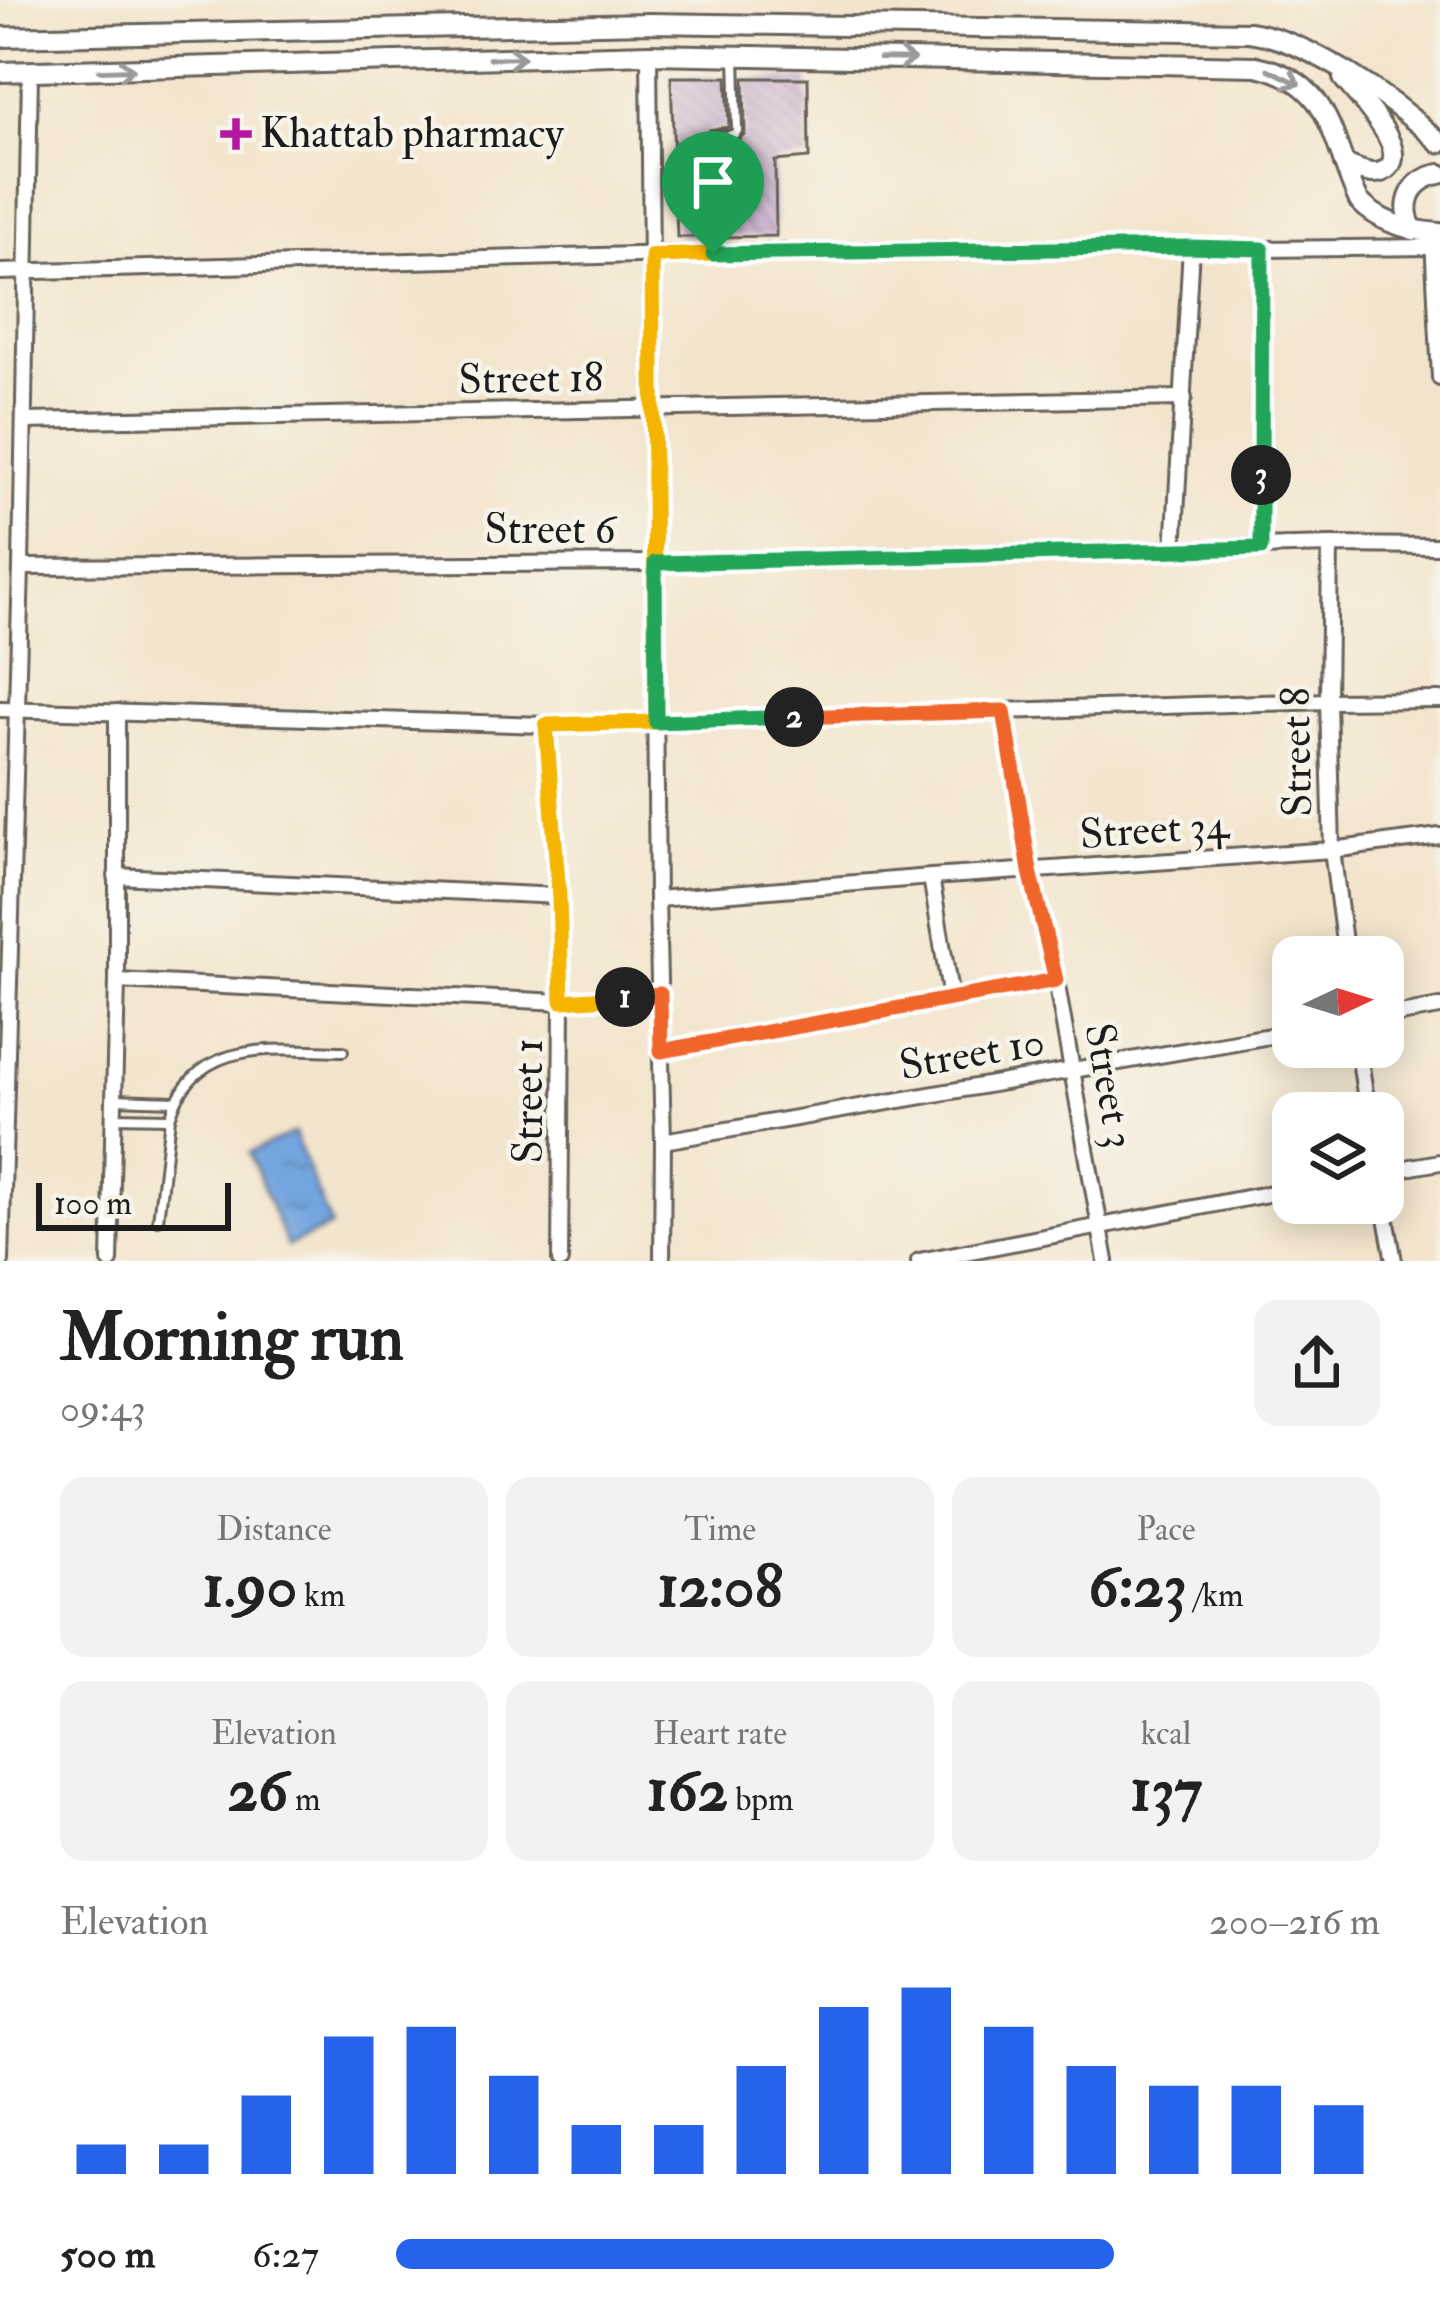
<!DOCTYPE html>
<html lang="en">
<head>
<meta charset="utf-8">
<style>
  body { margin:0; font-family:"IM FELL Double Pica",serif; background:#f2f2f2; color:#222; height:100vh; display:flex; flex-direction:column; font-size:45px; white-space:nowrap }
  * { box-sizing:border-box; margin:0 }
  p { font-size:39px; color:#767676 }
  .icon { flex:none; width:66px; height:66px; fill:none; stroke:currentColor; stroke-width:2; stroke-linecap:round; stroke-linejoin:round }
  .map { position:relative; height:1261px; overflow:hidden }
  .details { display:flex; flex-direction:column; background:#fff; flex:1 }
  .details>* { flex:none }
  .needle { width:78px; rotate:86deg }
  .fabs { position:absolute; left:1272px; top:936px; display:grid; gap:24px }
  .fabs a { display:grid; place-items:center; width:132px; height:132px; border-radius:24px; background:#fff; box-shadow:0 6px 30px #0003; font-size:60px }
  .scale { position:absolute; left:36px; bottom:30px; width:195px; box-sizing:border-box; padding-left:12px; border:6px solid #1c1c1c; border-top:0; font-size:33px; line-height:42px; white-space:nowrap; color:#1c1c1c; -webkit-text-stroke:9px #f7f3e8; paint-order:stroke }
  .pin { position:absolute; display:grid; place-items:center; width:102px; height:102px; color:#fff; margin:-123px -51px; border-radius:50% 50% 50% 0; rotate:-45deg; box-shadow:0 0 12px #0007 }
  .pin .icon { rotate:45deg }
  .km { position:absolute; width:60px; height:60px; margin:-30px; border-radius:50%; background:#222; color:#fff; font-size:33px; line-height:60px; text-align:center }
  .round { display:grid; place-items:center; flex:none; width:126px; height:126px; border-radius:24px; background:#f2f2f2 }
  .summary { display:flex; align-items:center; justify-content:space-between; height:204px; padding:0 60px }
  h1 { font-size:66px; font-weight:700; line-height:90px }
  .metrics { display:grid; grid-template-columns:repeat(3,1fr); gap:18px; height:204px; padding:12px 60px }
  .metrics div { display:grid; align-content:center; border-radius:24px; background:#f2f2f2; text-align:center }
  .metrics b { font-size:60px; font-weight:700 }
  .metrics small { font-size:33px; font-weight:400 }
  .metrics p { font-size:33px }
  .chart { height:336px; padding:24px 60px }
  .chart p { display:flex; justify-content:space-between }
  .chart svg { width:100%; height:216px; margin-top:12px; stroke:#2563eb; stroke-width:6 }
  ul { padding:0 60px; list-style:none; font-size:39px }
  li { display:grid; grid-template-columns:192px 144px 1fr; align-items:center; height:90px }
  li i { height:30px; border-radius:15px; background:#2563eb }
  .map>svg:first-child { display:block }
</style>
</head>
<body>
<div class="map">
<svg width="1440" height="1261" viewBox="0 0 1440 1261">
  <defs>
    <pattern id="water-ripples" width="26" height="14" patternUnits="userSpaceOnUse" patternTransform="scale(3)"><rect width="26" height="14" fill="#73a5df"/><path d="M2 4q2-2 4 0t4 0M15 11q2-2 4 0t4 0" fill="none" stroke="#5e86b4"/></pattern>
    <pattern id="building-back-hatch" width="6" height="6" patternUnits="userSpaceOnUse" patternTransform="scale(3)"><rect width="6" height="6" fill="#bea0c6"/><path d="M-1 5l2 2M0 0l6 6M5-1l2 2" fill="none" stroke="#9a82a0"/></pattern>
  </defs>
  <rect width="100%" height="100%" fill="#f7f3e8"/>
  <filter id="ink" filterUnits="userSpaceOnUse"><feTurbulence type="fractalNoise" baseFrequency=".00833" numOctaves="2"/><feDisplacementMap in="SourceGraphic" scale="24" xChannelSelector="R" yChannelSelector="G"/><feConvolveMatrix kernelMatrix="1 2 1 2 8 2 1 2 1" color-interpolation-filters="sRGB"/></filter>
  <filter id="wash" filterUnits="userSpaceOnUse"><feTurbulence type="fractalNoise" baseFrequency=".004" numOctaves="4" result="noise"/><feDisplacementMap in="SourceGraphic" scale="48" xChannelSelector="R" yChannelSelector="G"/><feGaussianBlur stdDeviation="2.7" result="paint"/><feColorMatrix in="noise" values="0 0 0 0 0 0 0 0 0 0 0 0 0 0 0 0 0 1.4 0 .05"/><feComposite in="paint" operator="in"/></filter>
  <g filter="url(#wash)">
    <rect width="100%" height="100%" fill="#f3e5cd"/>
    <path fill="url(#water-ripples)" stroke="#48607e" stroke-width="3" d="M294 1133 331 1227 287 1246 249 1153Z"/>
    <g id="blocks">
      <g fill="url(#building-back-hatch)">
        <path d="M671 77H727L729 127 709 130 701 141 704 237H677Z"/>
        <path d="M744 78H808L809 158 775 161 776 236 721 237 717 146 736 143 745 133Z"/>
      </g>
    </g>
  </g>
  <g filter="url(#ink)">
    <use href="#blocks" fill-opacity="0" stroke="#67625a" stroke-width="3"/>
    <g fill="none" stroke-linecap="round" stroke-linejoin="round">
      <g stroke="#67625a" stroke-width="14">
        <g id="service">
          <path d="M713 252 709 142 712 138 733 135 737 131 735 56"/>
          <path d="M114 1099 175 1101"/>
          <path d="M113 1117 170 1118"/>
          <path d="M158 1220 170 1118C195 1036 275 1050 343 1051"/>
        </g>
      </g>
      <g stroke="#67625a" stroke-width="20">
        <g id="minor">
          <path d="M649 54 657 899 663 1141 662 1261"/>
          <path d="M1433 239 1440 378"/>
          <path d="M0 272 713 253 1191 247 1262 249 1433 247"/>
          <path d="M24 421 1184 398"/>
          <path d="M1330 545 1328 701 1332 850 1346 957"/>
          <path d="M1260 548 1262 249"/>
          <path d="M1174 551 1191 247"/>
          <path d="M21 567 655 563 1330 545 1440 546"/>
          <path d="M0 709 546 725 1328 701 1440 700"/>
          <path d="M1004 711 1030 871 1056 980 1106 1261"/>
          <path d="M546 725 559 896 562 1002 560 1261"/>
          <path d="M116 876 559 896"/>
          <path d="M931 877 951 999"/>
          <path d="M657 899 931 877 1332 850 1440 836"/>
          <path d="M117 981 562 1002 660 994"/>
          <path d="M1383 1017 1440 1007"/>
          <path d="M1358 1047 1368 1113"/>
          <path d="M661 1051 1056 980"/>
          <path d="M663 1141 1293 1032"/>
          <path d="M1383 1172 1440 1162"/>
          <path d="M1383 1202 1394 1261"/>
          <path d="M1 1261 21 567 30 72"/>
          <path d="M110 1261 117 981V712"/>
          <path d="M919 1261 1293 1189"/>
        </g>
      </g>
      <g stroke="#67625a" stroke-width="24">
        <g id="tertiary">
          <path d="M0 37 649 23 1249 32C1312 41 1394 100 1440 143"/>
          <path d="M0 72 649 54 1256 66C1334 82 1330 140 1359 201 1380 223 1410 231 1440 233"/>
          <path d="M1343 78C1356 95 1408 146 1389 167 1377 180 1358 169 1344 164"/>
          <path d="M1413 230C1400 204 1410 179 1440 174"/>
        </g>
      </g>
      <use href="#service" stroke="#fff" stroke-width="8"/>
      <use href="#minor" stroke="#fff" stroke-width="14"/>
      <use href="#tertiary" stroke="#fff" stroke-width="18"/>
    </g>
    <defs><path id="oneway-shaft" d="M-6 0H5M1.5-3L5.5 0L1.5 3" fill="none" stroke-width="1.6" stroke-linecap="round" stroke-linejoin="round" transform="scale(3)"/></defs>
    <g stroke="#999">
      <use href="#oneway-shaft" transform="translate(507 58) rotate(-2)"/>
      <use href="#oneway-shaft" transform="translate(897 59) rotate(1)"/>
      <use href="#oneway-shaft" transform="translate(117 70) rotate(-2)"/>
      <use href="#oneway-shaft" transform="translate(1284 77) rotate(26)"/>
    </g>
  </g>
  <g fill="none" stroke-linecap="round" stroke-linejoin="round" filter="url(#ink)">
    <g stroke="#fff" stroke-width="24">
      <path id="split-1" d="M625 997 562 1001 559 896 546 725 656 722 652 256 713 254"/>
    </g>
    <g stroke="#fff" stroke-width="24">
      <path id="split-2" d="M625 997 660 994 661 1051 1056 980 1030 871 1004 711 794 717"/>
    </g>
    <g stroke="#fff" stroke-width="24">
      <path id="split-3" d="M794 717 656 722 655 563 1261 548V475"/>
    </g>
    <g stroke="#fff" stroke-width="24">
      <path id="split-4" d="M713 254 1190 247 1262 249 1261 475"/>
    </g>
    <use href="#split-1" stroke="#f5b400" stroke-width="15"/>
    <use href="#split-2" stroke="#f0652b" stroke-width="15"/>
    <use href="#split-3" stroke="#22a559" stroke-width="15"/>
    <use href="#split-4" stroke="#22a559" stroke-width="15"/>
  </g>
  <path fill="#b5179e" stroke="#f7f3e8" stroke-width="4.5" d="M230 116h12v12h12v12h-12v12h-12v-12h-12v-12h12z"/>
  <g text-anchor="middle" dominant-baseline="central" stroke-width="9" stroke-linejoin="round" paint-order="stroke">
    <g font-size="42" fill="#1c1c1c" stroke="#f7f3e8" text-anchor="start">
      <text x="260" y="134">Khattab pharmacy</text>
    </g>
    <g font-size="42" fill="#1c1c1c" stroke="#f7f3e8">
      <text transform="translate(531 379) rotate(-1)">Street 18</text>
      <text x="550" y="530">Street 6</text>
      <text transform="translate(1297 752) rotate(-91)">Street 8</text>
      <text transform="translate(1154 830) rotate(-4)">Street 34</text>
      <text transform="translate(972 1054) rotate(-10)">Street 10</text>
      <text transform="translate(1109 1086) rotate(80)">Street 3</text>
      <text transform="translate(529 1101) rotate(-90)">Street 1</text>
    </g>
  </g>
</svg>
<div class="fabs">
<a><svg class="needle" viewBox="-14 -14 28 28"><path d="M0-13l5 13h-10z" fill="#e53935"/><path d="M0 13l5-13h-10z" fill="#767676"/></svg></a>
<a><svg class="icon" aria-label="layers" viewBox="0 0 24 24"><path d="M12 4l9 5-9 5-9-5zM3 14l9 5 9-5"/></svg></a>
</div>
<div class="scale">100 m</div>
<div class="pin" style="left:713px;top:254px;background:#1e9e55"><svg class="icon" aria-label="arrive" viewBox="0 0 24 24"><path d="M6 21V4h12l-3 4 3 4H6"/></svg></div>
<b class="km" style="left:625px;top:997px">1</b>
<b class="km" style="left:794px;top:717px">2</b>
<b class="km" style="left:1261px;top:475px">3</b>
</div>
<section class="details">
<div class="summary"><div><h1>Morning run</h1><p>09:43</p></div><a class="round"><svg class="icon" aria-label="share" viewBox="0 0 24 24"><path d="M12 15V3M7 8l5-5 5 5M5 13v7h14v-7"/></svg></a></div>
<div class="metrics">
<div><p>Distance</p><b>1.90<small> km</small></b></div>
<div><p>Time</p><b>12:08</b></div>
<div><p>Pace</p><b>6:23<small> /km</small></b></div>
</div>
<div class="metrics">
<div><p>Elevation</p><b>26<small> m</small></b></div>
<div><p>Heart rate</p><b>162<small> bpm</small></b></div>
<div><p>kcal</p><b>137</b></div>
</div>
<div class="chart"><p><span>Elevation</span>200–216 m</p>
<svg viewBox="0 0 160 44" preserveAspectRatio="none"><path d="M5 44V38M15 44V38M25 44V28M35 44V16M45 44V14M55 44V24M65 44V34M75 44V34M85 44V22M95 44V10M105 44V6M115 44V14M125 44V22M135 44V26M145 44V26M155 44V30"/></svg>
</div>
<ul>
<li><b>500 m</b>6:27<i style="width:73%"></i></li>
</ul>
</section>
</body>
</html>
